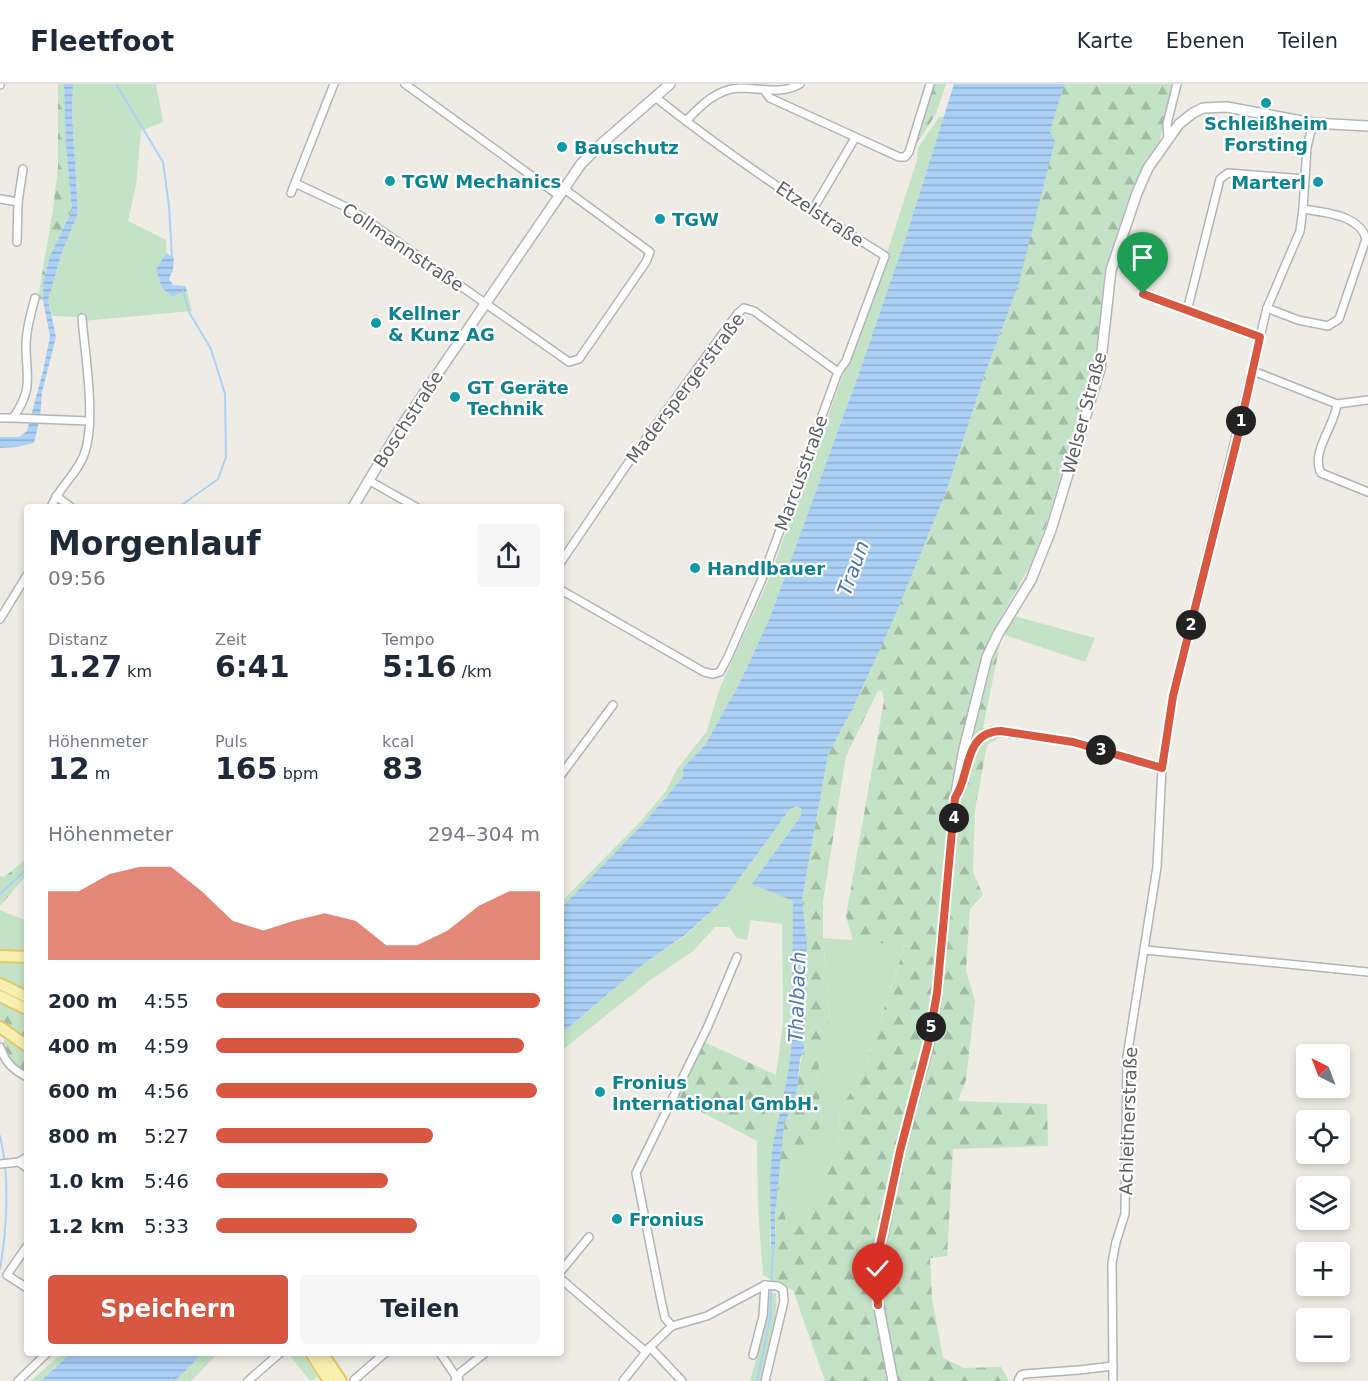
<!DOCTYPE html>
<html lang="de">
<head>
<meta charset="utf-8">
<style>
  body { margin:0; font-family:"DejaVu Sans",sans-serif; background:#f6f6f7; color:#1f2937; height:100vh; display:flex; flex-direction:column; font-size:22px; white-space:nowrap }
  * { box-sizing:border-box; margin:0 }
  p { font-size:20px; color:#747a83 }
  .icon { flex:none; width:33px; height:33px; fill:none; stroke:currentColor; stroke-width:2; stroke-linecap:round; stroke-linejoin:round }
  .map { position:relative; flex:1; overflow:hidden }
  .details { position:absolute; left:24px; top:420px; width:540px; height:852px; display:flex; flex-direction:column; background:#fff; border-radius:6px; box-shadow:0 3px 9px #0003 }
  .details>* { flex:none }
  .needle { width:39px; rotate:318deg }
  .fabs { position:absolute; left:1296px; top:960px; display:grid; gap:12px }
  .fabs a { display:grid; place-items:center; width:54px; height:54px; border-radius:6px; background:#fff; box-shadow:0 3px 9px #0003; font-size:30px }
  .pin { position:absolute; display:grid; place-items:center; width:51px; height:51px; color:#fff; margin:-62px -26px; border-radius:50% 50% 50% 0; rotate:-45deg; box-shadow:0 0 6px #0007 }
  .pin .icon { rotate:45deg }
  .km { position:absolute; width:30px; height:30px; margin:-15px; border-radius:50%; background:#222; color:#fff; font-size:16px; line-height:30px; text-align:center }
  .round { display:grid; place-items:center; flex:none; width:63px; height:63px; border-radius:6px; background:#f6f6f7 }
  .head { display:flex; align-items:center; justify-content:space-between; height:102px; padding:0 24px }
  h1 { font-size:33px; font-weight:600; line-height:45px }
  .metrics { display:grid; grid-template-columns:repeat(3,1fr); gap:9px; height:102px; padding:6px 24px }
  .metrics div { display:grid; align-content:center }
  .metrics b { font-size:30px; font-weight:600 }
  .metrics small { font-size:16px; font-weight:400 }
  .metrics p { font-size:16px }
  .chart { height:168px; padding:12px 24px }
  .chart p { display:flex; justify-content:space-between }
  .chart svg { width:100%; height:108px; margin-top:6px; fill:#d85741; opacity:.7 }
  .button { display:flex; gap:12px; margin-top:auto; padding:12px 24px }
  .button a { flex:1; height:69px; border-radius:6px; background:#d85741; color:#fff; font-size:24px; font-weight:600; line-height:69px; text-align:center }
  .button a+a { background:#f6f6f7; color:#1f2937 }
  ul { padding:0 24px; list-style:none; font-size:20px }
  li { display:grid; grid-template-columns:96px 72px 1fr; align-items:center; height:45px }
  li i { height:15px; border-radius:8px; background:#d85741 }
  header { display:flex; align-items:center; gap:36px; box-sizing:border-box; height:84px; padding:0 30px; background:#fff; border-bottom:2px solid #e0e1e3 }
  header strong { font-size:28px }
  nav { display:flex; gap:33px; margin-inline-start:auto; font-size:21px }
  .map>svg:first-child { display:block }
</style>
</head>
<body>
<header>
<strong>Fleetfoot</strong>
<nav><a>Karte</a><a>Ebenen</a><a>Teilen</a></nav>
</header>
<div class="map">
<svg width="1368" height="1297" viewBox="0 0 1368 1297">
  <defs>
    <pattern id="forest-firs" width="22" height="20" patternUnits="userSpaceOnUse" patternTransform="scale(1.5)"><rect width="22" height="20" fill="#c4e3c6"/><path d="M5 1l3.5 6h-7zM16 11l3.5 6h-7z" fill="#a2bba4"/></pattern>
    <pattern id="water-rules" width="6" height="5" patternUnits="userSpaceOnUse" patternTransform="scale(1.5)"><rect width="6" height="5" fill="#acd1f6"/><path d="M0 2.5h6" fill="none" stroke="#8fadcb"/></pattern>
  </defs>
  <rect width="100%" height="100%" fill="#eeece5"/>
  <g fill="#c4e3c6">
    <path d="M73 0H156L163 38 141 47 136 101 128 137 166 156V169L156 186 162 204 172 213 187 207 192 227 83 237 80 233 52 232 48 216 52 201 61 171 78 129 72 28Z"/>
    <path d="M944 32 904 159 858 292 769 536 738 602 705 661 683 684V693L644 739 561 824V818L640 738 666 707 677 685 707 647 719 606 769 495 886 172 917 76 918 64 939 33Z"/>
    <path d="M1014 532 1095 554 1085 578 1002 550Z"/>
    <path d="M798 722 802 725 793 817 791 968 787 994 772 1065 770 1159 771 1165H775L774 1198 763 1191 758 1124 757 1057 776 991 783 938 782 840 751 836 747 856 737 854 729 843H715L693 867 652 895 561 967V950L642 881 686 851 723 817 790 725Z"/>
    <path d="M0 826 27 837V860L25 867 0 868Z"/>
    <path d="M823 854 905 860 864 986 840 1026 838 1062 819 1111 794 1143 787 1139 779 1113 782 1075 822 1037 817 991 830 933Z"/>
    <path d="M0 876 27 877V906L0 895Z"/>
    <path d="M769 1209H776C778 1237 768 1270 760 1297H750L767 1236Z"/>
    <path d="M62 1269H71L41 1297H31Z"/>
    <path d="M203 1269H218L191 1297H175Z"/>
    <path d="M288 1269H302L318 1293 310 1297Z"/>
  </g>
  <g fill="url(#forest-firs)" fill-rule="evenodd">
    <path d="M58 0H64L66 63 72 126 50 172 43 199V216L38 214 53 125 58 83Z"/>
    <path d="M935 0H946L936 30 917 59 915 57Z"/>
    <path d="M1064 0H1175L1160 56 1148 74 1129 114 1106 185 1103 235 1096 277 1046 441 1032 478 996 542 1002 550 983 644 1002 652 987 661 975 726 973 788 983 811 970 825 966 887 975 916 966 996 958 1017 1047 1020 1048 1062 953 1065 947 1172 930 1174 932 1214 943 1274 964 1284 1001 1283 1009 1297H825L793 1206 774 1198C775 1149 774 1089 784 1041 787 1029 794 1018 796 1006 800 992 799 979 804 965L807 860 802 815 828 671 854 622 892 539 946 408 985 290 1018 202 1050 48ZM878 607H882L884 617 846 832 853 857 905 861 864 986 840 1026 838 1062 819 1111 794 1143 787 1139 779 1113 782 1075 807 1077 822 1037 817 991 830 933 823 855V817L846 672Z"/>
    <path d="M27 774V791L0 822V792L4 793Z"/>
    <path d="M0 918 27 932V989L7 975 3 958 10 946 0 939Z"/>
    <path d="M702 957 776 991 757 1057 677 1015Z"/>
  </g>
  <g fill="url(#water-rules)">
    <path d="M64 0H73L72 28 78 129 61 171 48 216 56 253 42 308 40 334 34 359 17 363 0 364V353H19L27 347 43 287 50 252 43 216V199L50 172 72 126 66 63Z"/>
    <path d="M954 0H1064L1050 48 1055 57 1018 202 985 290 946 408 892 539 854 622 828 671 802 815 807 860 804 965 800 975 797 1006 784 1041 775 1131V1165H771L770 1095 772 1065 787 994 791 967 793 817 752 800 801 732 802 725 797 722 790 725 723 817 685 851 642 881 561 950V824L644 739 683 693V684L705 661 738 602 769 536 858 292 904 159Z"/>
    <path d="M166 169 174 174 173 186 169 195 173 201 185 202 187 207 172 213 162 204 156 186Z"/>
    <path d="M71 1269H203L175 1297H41Z"/>
  </g>
  <g fill="none" stroke-linecap="round" stroke-linejoin="round">
    <g stroke="#acd1f6" stroke-width="2">
      <path d="M116 0 163 78 169 122 172 174"/>
      <path d="M179 423 218 395 226 373 225 310 211 265 189 228 183 207"/>
      <path d="M0 810 27 785"/>
      <path d="M0 1052C10 1092 7 1145 0 1185"/>
      <path d="M757 1297 770 1236 773 1163"/>
    </g>
    <g stroke="#b2b4b9" stroke-width="10">
      <g id="minor">
        <path d="M405 0 558 111"/>
        <path d="M0 1V0"/>
        <path d="M764 6 770 14 899 73H905L909 68 930 0"/>
        <path d="M686 37C701 21 717 5 740 4 761 4 781 11 800 0"/>
        <path d="M1168 55 1167 40 1177 0"/>
        <path d="M295 99 348 124 368 137 569 278 579 275 646 178 650 168 563 104"/>
        <path d="M291 109 334 0"/>
        <path d="M0 115 18 118"/>
        <path d="M812 127 855 54"/>
        <path d="M17 158 18 118 23 85"/>
        <path d="M1143 210 1260 253"/>
        <path d="M1267 224 1298 236 1328 242 1339 235 1366 155C1360 131 1324 128 1303 125"/>
        <path d="M1187 227 1220 95 1228 89 1304 95"/>
        <path d="M1253 287 1337 320 1368 316"/>
        <path d="M1337 320C1335 342 1310 368 1321 389L1368 408"/>
        <path d="M0 334H13C34 304 26 293 26 261 26 245 31 229 35 214"/>
        <path d="M13 334 89 337"/>
        <path d="M368 396 416 423"/>
        <path d="M56 412 71 423"/>
        <path d="M51 423C59 403 79 388 85 368 96 335 85 270 82 234"/>
        <path d="M561 478 626 382 738 229 744 224 754 227 838 288"/>
        <path d="M561 506 704 588 713 590 720 588 728 573 762 495 838 288 846 277 885 172C806 123 728 71 655 13"/>
        <path d="M0 535 27 491"/>
        <path d="M561 691 613 621"/>
        <path d="M957 712C971 690 964 658 992 647L1073 658 1162 684"/>
        <path d="M1145 866 1368 888"/>
        <path d="M0 963C6 979 12 985 27 993"/>
        <path d="M19 1078 27 1073"/>
        <path d="M0 1080 19 1078 27 1084"/>
        <path d="M27 1162 7 1191 27 1204"/>
        <path d="M561 1187 589 1153"/>
        <path d="M561 1195 646 1268"/>
        <path d="M672 1242 665 1234 661 1216 636 1089 708 942 737 873"/>
        <path d="M650 1263 682 1297"/>
        <path d="M440 1269 459 1297"/>
        <path d="M753 1271 763 1232 765 1201"/>
        <path d="M354 1296 385 1269"/>
        <path d="M18 1297 47 1269"/>
        <path d="M248 1297 280 1269"/>
        <path d="M455 1297 461 1288 485 1269"/>
        <path d="M623 1297 650 1263 672 1242 707 1232 765 1201 777 1202 783 1205 784 1217 765 1297"/>
        <path d="M1018 1297 1021 1291 1024 1290 1079 1286 1113 1282"/>
        <path d="M1113 1297 1112 1179 1116 1158 1125 1130 1127 973 1157 783 1162 684 1173 612 1267 224 1300 147 1303 125 1307 63 1313 39"/>
      </g>
    </g>
    <g stroke="#b4b6bb" stroke-width="12">
      <g id="secondary">
        <path d="M353 423 399 346 581 80 600 61 670 0"/>
        <path d="M893 1297 876 1208 878 1175 900 1067 929 960 937 909 955 714 964 665 987 573 998 550 1031 496 1051 446 1100 285 1111 186 1137 109 1148 84 1179 40 1193 29 1203 24 1227 23 1313 39 1368 42"/>
      </g>
    </g>
    <g stroke="#e3c968" stroke-width="14">
      <g id="primary">
        <path d="M0 872 27 873"/>
        <path d="M0 900 27 913"/>
        <path d="M0 912 27 925"/>
        <path d="M0 943 27 962"/>
        <path d="M311 1269 329 1297"/>
        <path d="M322 1269 341 1297"/>
      </g>
    </g>
    <use href="#minor" stroke="#fff" stroke-width="7"/>
    <use href="#secondary" stroke="#fff" stroke-width="9"/>
    <use href="#primary" stroke="#f7f0b1" stroke-width="10"/>
  </g>
  <g fill="none" stroke-linecap="round" stroke-linejoin="round">
    <g stroke="#fff" stroke-width="12">
      <path id="route" d="M878 1221 876 1194 880 1161 900 1067 928 960 937 909 955 714C971 690 963 648 1001 647L1073 658 1162 684 1173 612 1237 356 1260 253 1143 210"/>
    </g>
    <use href="#route" stroke="#d85741" stroke-width="8"/>
  </g>
  <g fill="#0f9aa8" stroke="#fff" stroke-width="2">
    <circle cx="1266" cy="19" r="6"/>
    <circle cx="562" cy="63" r="6"/>
    <circle cx="390" cy="97" r="6"/>
    <circle cx="1318" cy="98" r="6"/>
    <circle cx="660" cy="135" r="6"/>
    <circle cx="376" cy="239" r="6"/>
    <circle cx="455" cy="313" r="6"/>
    <circle cx="695" cy="484" r="6"/>
    <circle cx="600" cy="1008" r="6"/>
    <circle cx="617" cy="1135" r="6"/>
  </g>
  <g text-anchor="middle" dominant-baseline="central" stroke-width="4.5" stroke-linejoin="round" paint-order="stroke">
    <g font-size="18" font-weight="bold" fill="#0d838f" stroke="#fff" text-anchor="start">
      <text x="1266" y="39" text-anchor="middle">Schleißheim<tspan x="1266" dy="21">Forsting</tspan></text>
      <text x="574" y="63">Bauschutz</text>
      <text x="402" y="97">TGW Mechanics</text>
      <text x="1306" y="98" text-anchor="end">Marterl</text>
      <text x="672" y="135">TGW</text>
      <text x="388" y="229">Kellner<tspan x="388" dy="21">&amp; Kunz AG</tspan></text>
      <text x="467" y="303">GT Geräte<tspan x="467" dy="21">Technik</tspan></text>
      <text x="707" y="484">Handlbauer</text>
      <text x="612" y="998">Fronius<tspan x="612" dy="21">International GmbH.</tspan></text>
      <text x="629" y="1135">Fronius</text>
    </g>
    <g font-size="18" fill="#5d5f64" stroke="#fff">
      <text transform="translate(820 130) rotate(34)">Etzelstraße</text>
      <text transform="translate(403 163) rotate(34)">Collmannstraße</text>
      <text transform="translate(685 304) rotate(-53)">Maderspergerstraße</text>
      <text transform="translate(1084 329) rotate(-75)">Welser Straße</text>
      <text transform="translate(408 335) rotate(-57)">Boschstraße</text>
      <text transform="translate(801 389) rotate(-70)">Marcusstraße</text>
      <text transform="translate(1128 1037) rotate(-88)">Achleitnerstraße</text>
    </g>
    <g font-size="20" font-style="italic" fill="#4e77b0" stroke="#fff">
      <text transform="translate(853 484) rotate(-70)">Traun</text>
      <text transform="translate(797 913) rotate(-88)">Thalbach</text>
    </g>
  </g>
</svg>
<div class="fabs">
<a><svg class="needle" viewBox="-14 -14 28 28"><path d="M0-13l5 13h-10z" fill="#e53935"/><path d="M0 13l5-13h-10z" fill="#747a83"/></svg></a>
<a><svg class="icon" aria-label="locate" viewBox="0 0 24 24"><circle cx="12" cy="12" r="6"/><path d="M12 2v4M12 18v4M2 12h4M18 12h4"/></svg></a>
<a><svg class="icon" aria-label="layers" viewBox="0 0 24 24"><path d="M12 4l9 5-9 5-9-5zM3 14l9 5 9-5"/></svg></a>
<a>+</a>
<a>−</a>
</div>
<div class="pin" style="left:1143px;top:210px;background:#1e9e55"><svg class="icon" aria-label="arrive" viewBox="0 0 24 24"><path d="M6 21V4h12l-3 4 3 4H6"/></svg></div>
<div class="pin" style="left:878px;top:1221px;background:#d93025"><svg class="icon" aria-label="check" viewBox="0 0 24 24"><path d="M5 12l5 5 9-10"/></svg></div>
<b class="km" style="left:1241px;top:337px">1</b>
<b class="km" style="left:1191px;top:541px">2</b>
<b class="km" style="left:1101px;top:666px">3</b>
<b class="km" style="left:954px;top:734px">4</b>
<b class="km" style="left:931px;top:943px">5</b>
<section class="details">
<div class="head"><div><h1>Morgenlauf</h1><p>09:56</p></div><a class="round"><svg class="icon" aria-label="share" viewBox="0 0 24 24"><path d="M12 15V3M7 8l5-5 5 5M5 13v7h14v-7"/></svg></a></div>
<div class="metrics">
<div><p>Distanz</p><b>1.27<small> km</small></b></div>
<div><p>Zeit</p><b>6:41</b></div>
<div><p>Tempo</p><b>5:16<small> /km</small></b></div>
</div>
<div class="metrics">
<div><p>Höhenmeter</p><b>12<small> m</small></b></div>
<div><p>Puls</p><b>165<small> bpm</small></b></div>
<div><p>kcal</p><b>83</b></div>
</div>
<div class="chart"><p><span>Höhenmeter</span>294–304 m</p>
<svg viewBox="0 0 160 44" preserveAspectRatio="none"><path d="M0 44V16L10 16L20 9L30 6L40 6L50 16L60 28L70 32L80 28L90 25L100 28L110 38L120 38L130 32L140 22L150 16L160 16V44z"/></svg>
</div>
<ul>
<li><b>200 m</b>4:55<i style="width:100%"></i></li>
<li><b>400 m</b>4:59<i style="width:95%"></i></li>
<li><b>600 m</b>4:56<i style="width:99%"></i></li>
<li><b>800 m</b>5:27<i style="width:67%"></i></li>
<li><b>1.0 km</b>5:46<i style="width:53%"></i></li>
<li><b>1.2 km</b>5:33<i style="width:62%"></i></li>
</ul>
<div class="button"><a>Speichern</a><a>Teilen</a></div>
</section>
</div>
</body>
</html>
